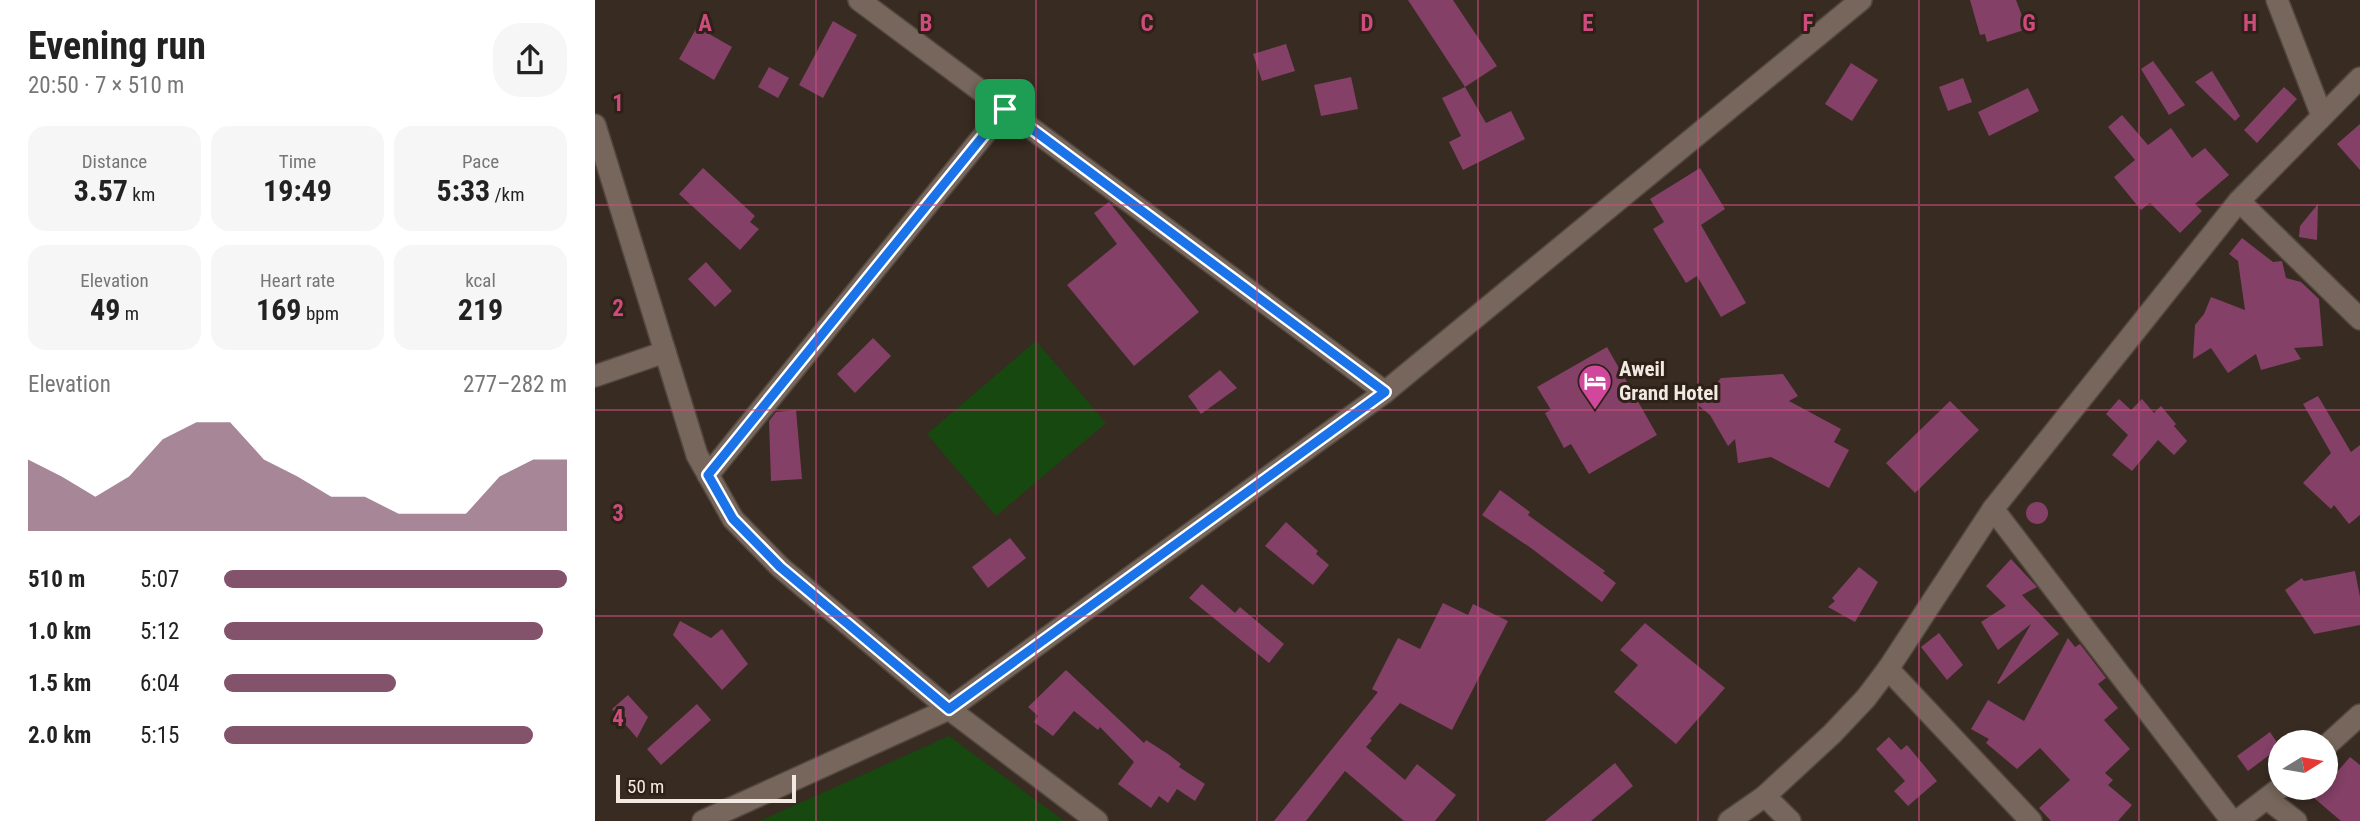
<!DOCTYPE html>
<html lang="en">
<head>
<meta charset="utf-8">
<style>
  body { margin:0; font-family:"Roboto Condensed",sans-serif; background:#f6f6f6; color:#222; height:100vh; display:flex; flex-direction:column; font-size:26px; white-space:nowrap }
  * { box-sizing:border-box; margin:0 }
  p { font-size:23px; color:#767676 }
  .icon { flex:none; width:38px; height:38px; fill:none; stroke:currentColor; stroke-width:2; stroke-linecap:round; stroke-linejoin:round }
  .map { position:relative; flex:1; overflow:hidden }
  .panel { display:flex; flex-direction:column; background:#fff; width:595px }
  .panel>* { flex:none }
  .needle { width:46px; rotate:79deg }
  .tools { position:absolute; left:1673px; top:730px; display:grid; gap:14px }
  .tools a { display:grid; place-items:center; width:70px; height:70px; border-radius:50%; background:#fff; box-shadow:0 4px 10px #0003; font-size:35px }
  .scale { position:absolute; left:21px; bottom:18px; width:180px; box-sizing:border-box; padding-left:7px; border:4px solid #f2e9e3; border-top:0; font-size:19px; line-height:24px; white-space:nowrap; color:#f2e9e3; -webkit-text-stroke:5px #2e2118; paint-order:stroke }
  .pin { position:absolute; display:grid; place-items:center; width:60px; height:60px; color:#fff; margin:-30px; border-radius:14px; box-shadow:0 4px 10px #0006 }
  .round { display:grid; place-items:center; flex:none; width:74px; height:74px; border-radius:28px; background:#f6f6f6 }
  .summary { display:flex; align-items:center; justify-content:space-between; height:119px; padding:0 28px }
  h1 { font-size:38px; font-weight:700; line-height:52px }
  .figures { display:grid; grid-template-columns:repeat(3,1fr); gap:10px; height:119px; padding:7px 28px }
  .figures div { display:grid; align-content:center; border-radius:18px; background:#f6f6f6; text-align:center }
  .figures b { font-size:30px; font-weight:700 }
  .figures small { font-size:19px; font-weight:400 }
  .figures p { font-size:19px }
  .chart { height:196px; padding:14px 28px }
  .chart p { display:flex; justify-content:space-between }
  .chart svg { width:100%; height:126px; margin-top:7px; fill:#83536c; opacity:.7 }
  ul { padding:0 28px; list-style:none; font-size:23px }
  li { display:grid; grid-template-columns:112px 84px 1fr; align-items:center; height:52px }
  li i { height:18px; border-radius:9px; background:#83536c }
  main { display:flex; flex:1; min-height:0 }
  .map>svg:first-child { display:block }
</style>
</head>
<body>
<main>
<section class="panel">
<div class="summary"><div><h1>Evening run</h1><p>20:50 · 7 × 510 m</p></div><a class="round"><svg class="icon" aria-label="share" viewBox="0 0 24 24"><path d="M12 15V3M7 8l5-5 5 5M5 13v7h14v-7"/></svg></a></div>
<div class="figures">
<div><p>Distance</p><b>3.57<small> km</small></b></div>
<div><p>Time</p><b>19:49</b></div>
<div><p>Pace</p><b>5:33<small> /km</small></b></div>
</div>
<div class="figures">
<div><p>Elevation</p><b>49<small> m</small></b></div>
<div><p>Heart rate</p><b>169<small> bpm</small></b></div>
<div><p>kcal</p><b>219</b></div>
</div>
<div class="chart"><p><span>Elevation</span>277–282 m</p>
<svg viewBox="0 0 160 44" preserveAspectRatio="none"><path d="M0 44V19L10 25L20 32L30 25L40 12L50 6L60 6L70 19L80 25L90 32L100 32L110 38L120 38L130 38L140 25L150 19L160 19V44z"/></svg>
</div>
<ul>
<li><b>510 m</b>5:07<i style="width:100%"></i></li>
<li><b>1.0 km</b>5:12<i style="width:93%"></i></li>
<li><b>1.5 km</b>6:04<i style="width:50%"></i></li>
<li><b>2.0 km</b>5:15<i style="width:90%"></i></li>
</ul>
</section>
<div class="map">
<svg width="1765" height="821" viewBox="0 0 1765 821">
  <rect width="100%" height="100%" fill="#382b22"/>
  <g fill="#174810">
    <path d="M441 341 511 423 401 516 332 434Z"/>
    <path d="M354 736 469 821H165Z"/>
  </g>
  <g fill="#844067">
    <path d="M813 0H858L902 66 870 87Z"/>
    <path d="M1375 0H1421L1432 29 1392 42 1390 34 1385 35Z"/>
    <path d="M238 21 262 35 228 98 204 85Z"/>
    <path d="M102 27 137 47 119 80 84 59Z"/>
    <path d="M691 44 700 71 667 81 658 54Z"/>
    <path d="M1558 61 1590 105 1574 115 1546 69Z"/>
    <path d="M1256 63 1283 80 1257 121 1230 104Z"/>
    <path d="M174 67 194 78 183 98 163 87Z"/>
    <path d="M1617 71 1645 116 1640 121 1600 82Z"/>
    <path d="M756 77 763 109 726 116 719 85Z"/>
    <path d="M1368 78 1377 102 1353 111 1344 87Z"/>
    <path d="M870 87 891 123 916 111 930 139 868 170 854 142 866 136 847 98Z"/>
    <path d="M1689 87 1702 99 1662 143 1649 130Z"/>
    <path d="M1433 88 1444 111 1394 136 1383 112Z"/>
    <path d="M1527 115 1553 145 1576 128 1597 158 1610 148 1634 175 1600 204 1607 211 1585 233 1555 203 1546 210 1519 177 1540 160 1513 127Z"/>
    <path d="M1765 124V170L1742 144Z"/>
    <path d="M108 168 160 216 155 222 164 229 145 250 84 194Z"/>
    <path d="M1105 168 1130 209 1106 225 1151 303 1126 317 1102 276 1091 283 1058 229 1069 222 1055 199Z"/>
    <path d="M514 202 604 312 539 366 472 285 522 244 499 213Z"/>
    <path d="M1723 204 1722 240 1704 237 1705 226Z"/>
    <path d="M1647 238 1678 262 1687 261 1691 278 1706 282 1724 299 1728 346 1699 348 1706 359 1666 370 1661 354 1633 373 1616 348 1598 359 1600 325 1609 314 1616 297 1650 310 1643 261 1634 254Z"/>
    <path d="M111 262 137 291 120 307 93 279Z"/>
    <path d="M278 338 296 356 260 393 242 374Z"/>
    <path d="M1012 347 1062 435 994 474 976 444 969 448 950 413 956 410 942 387Z"/>
    <path d="M625 370 642 388 606 414 593 396Z"/>
    <path d="M1188 374 1203 396 1194 401 1246 429 1239 442 1254 450 1234 488 1176 457 1143 463 1140 439 1133 446 1115 415 1103 405 1126 378Z"/>
    <path d="M1723 396 1756 452 1765 445V515L1754 524 1739 505 1736 509 1708 483 1736 453 1708 404Z"/>
    <path d="M1524 399 1536 410 1547 399 1559 413 1566 406 1581 424 1579 426 1592 441 1579 455 1563 440 1537 471 1517 455 1533 435 1511 414Z"/>
    <path d="M1355 401 1384 430 1320 493 1291 463Z"/>
    <path d="M201 410 207 479 176 481 174 421 181 412Z"/>
    <path d="M905 490 935 512 933 515 1010 571 1008 573 1021 583 1007 602 936 548 887 515Z"/>
    <circle cx="1442" cy="513" r="11"/>
    <path d="M691 522 723 551 721 554 734 565 718 585 670 546Z"/>
    <path d="M415 538 431 558 393 588 377 567Z"/>
    <path d="M1416 559 1442 587 1427 595 1464 634 1404 684 1402 683 1436 624 1403 650 1386 622 1411 606 1391 586Z"/>
    <path d="M1264 567 1283 582 1260 622 1233 607 1240 601 1237 598Z"/>
    <path d="M1760 571 1765 597V625L1719 634 1690 590 1707 578 1709 581Z"/>
    <path d="M607 584 640 613 645 607 689 644 674 663 594 598Z"/>
    <path d="M848 603 873 615 878 604 913 621 857 730 805 703 775 739 777 740 771 747 810 780 822 764 861 795 840 821H809L750 771 711 821H679L783 692 777 689 803 638 825 649Z"/>
    <path d="M85 621 116 638 127 629 153 664 127 690 78 635Z"/>
    <path d="M1050 623 1130 688 1081 744 1019 692 1043 665 1025 650Z"/>
    <path d="M1344 633 1368 665 1352 680 1326 647Z"/>
    <path d="M1473 638 1480 647 1485 644 1511 678 1503 684 1523 708 1509 720 1535 749 1510 773 1518 780 1513 785 1537 805 1523 821H1456L1444 808 1475 780 1445 748 1422 769 1391 743 1394 739 1376 729 1393 700 1429 721Z"/>
    <path d="M471 670 549 743 551 740 573 754 586 764 584 767 610 784 600 801 582 789 573 803 564 796 556 808 523 784 539 762 505 727 503 730 479 711 458 736 439 722 443 716 433 707Z"/>
    <path d="M33 695 53 717 42 738 17 709Z"/>
    <path d="M102 704 116 720 66 765 52 749Z"/>
    <path d="M1675 732 1685 747 1653 771 1642 756Z"/>
    <path d="M1294 737 1306 750 1312 745 1342 781 1313 806 1299 791 1310 781 1281 749Z"/>
    <path d="M1755 757 1765 765V821H1746L1719 798 1731 788V785Z"/>
    <path d="M1020 763 1038 786 996 821H950Z"/>
  </g>
  <g fill="none" stroke-linecap="round" stroke-linejoin="round">
    <g stroke="#52463e" stroke-width="24">
      <g id="minor">
        <path d="M264 0 790 392"/>
        <path d="M1682 0 1727 116"/>
        <path d="M1644 201 1765 319"/>
        <path d="M0 376 70 352"/>
        <path d="M113 475 410 109"/>
        <path d="M1398 509 1637 821"/>
        <path d="M1293 669 1436 821"/>
        <path d="M1731 746 1765 715"/>
        <path d="M1170 796 1195 821"/>
        <path d="M1672 799 1701 821"/>
        <path d="M502 821 354 709 790 392 1266 0"/>
        <path d="M1134 821 1170 796 1237 734 1271 698 1293 669 1398 509 1644 201 1765 78"/>
        <path d="M1642 821 1685 788"/>
      </g>
    </g>
    <g stroke="#52463e" stroke-width="24">
      <path id="tertiary" d="M0 125 102 455 138 519 185 567 354 709 108 821"/>
    </g>
    <use href="#minor" stroke="#76665b" stroke-width="21"/>
    <use href="#tertiary" stroke="#76665b" stroke-width="21"/>
  </g>
  <g fill="none" stroke-linecap="round" stroke-linejoin="round">
    <g stroke="#fff" stroke-width="14">
      <path id="route" d="M410 109 790 392 354 709 185 567 138 519 113 475Z"/>
    </g>
    <use href="#route" stroke="#1a73e8" stroke-width="9"/>
  </g>
  <path fill="none" stroke="#ce4c7d" stroke-width="2" stroke-opacity="0.55" d="M221 0V821M441 0V821M662 0V821M883 0V821M1103 0V821M1324 0V821M1544 0V821M0 205H1765M0 410H1765M0 616H1765"/>
  <defs>
    <g id="hotel-pin" transform="scale(1.75)"><path d="M0 17L-7.5 6A9.5 9.5 0 1 1 7.5 6Z" fill="#d1479c" stroke="#2e2118"/><path d="M-6-4.5h1.5V1H6V5H4.5V3h-9V5H-6ZM-4 0a1.8 1.8 0 1 1 3.6 0ZM.5 0V-2.5h3Q6-2.5 6 0Z" fill="#fff"/></g>
  </defs>
  <g fill-rule="evenodd">
    <use href="#hotel-pin" x="1000" y="381"/>
  </g>
  <g text-anchor="middle" dominant-baseline="central" stroke-width="6" stroke-linejoin="round" paint-order="stroke">
    <g font-size="21" font-weight="bold" fill="#f2e9e3" stroke="#2e2118" text-anchor="start">
      <text x="1024" y="369">Aweil<tspan x="1024" dy="24">Grand Hotel</tspan></text>
    </g>
  </g>
  <g font-size="23" text-anchor="middle" font-weight="bold" fill="#ce4c7d" stroke="#2e2118" stroke-width="6" stroke-linejoin="round" paint-order="stroke">
    <text x="110" y="31">A</text>
    <text x="331" y="31">B</text>
    <text x="552" y="31">C</text>
    <text x="772" y="31">D</text>
    <text x="993" y="31">E</text>
    <text x="1213" y="31">F</text>
    <text x="1434" y="31">G</text>
    <text x="1655" y="31">H</text>
    <text x="23" y="111">1</text>
    <text x="23" y="316">2</text>
    <text x="23" y="521">3</text>
    <text x="23" y="726">4</text>
  </g>
</svg>
<div class="tools">
<a><svg class="needle" viewBox="-14 -14 28 28"><path d="M0-13l5 13h-10z" fill="#e53935"/><path d="M0 13l5-13h-10z" fill="#767676"/></svg></a>
</div>
<div class="scale">50 m</div>
<div class="pin" style="left:410px;top:109px;background:#1e9e55"><svg class="icon" aria-label="arrive" viewBox="0 0 24 24"><path d="M6 21V4h12l-3 4 3 4H6"/></svg></div>
</div>
</main>
</body>
</html>
